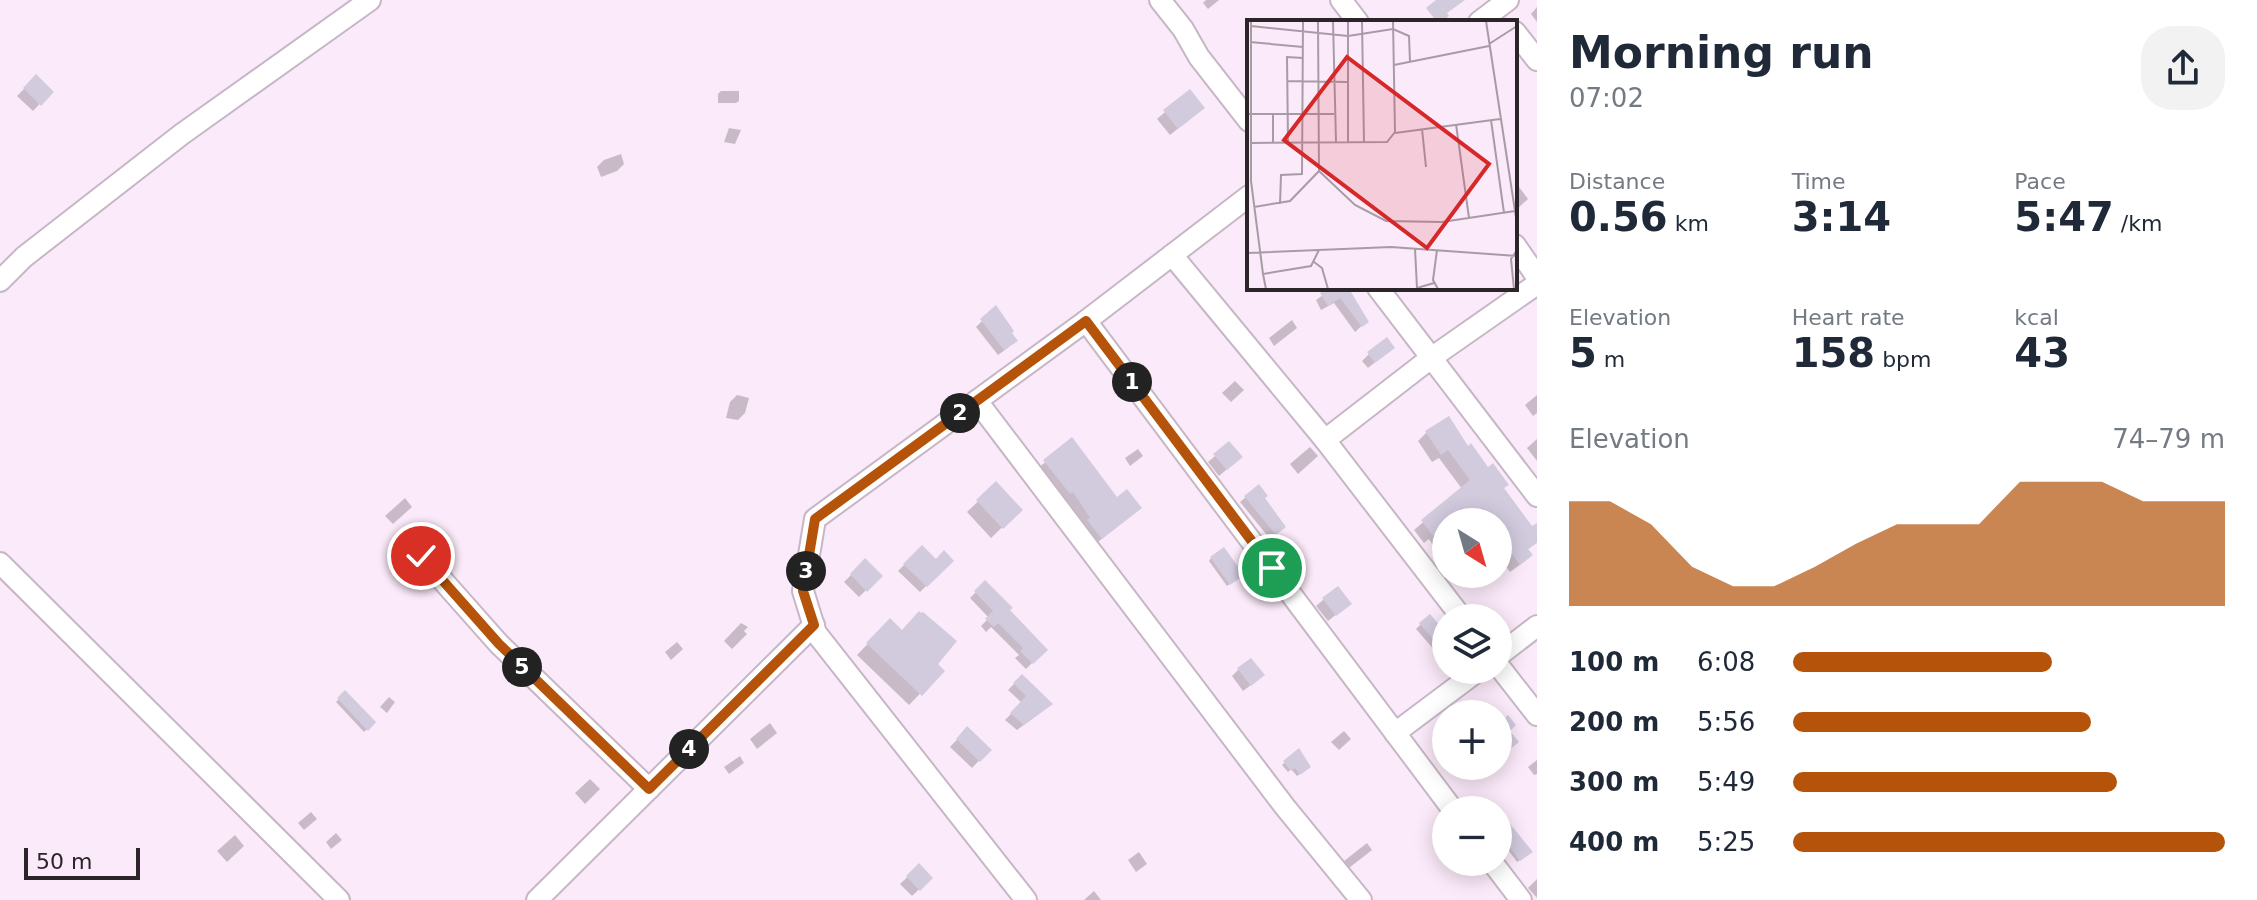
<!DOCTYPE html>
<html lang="en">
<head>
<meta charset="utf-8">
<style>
  body { margin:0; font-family:"DejaVu Sans",sans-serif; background:#f2f2f3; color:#1f2937; height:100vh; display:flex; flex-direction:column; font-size:30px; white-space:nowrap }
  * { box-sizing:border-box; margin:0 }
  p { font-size:26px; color:#747a83 }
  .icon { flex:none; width:44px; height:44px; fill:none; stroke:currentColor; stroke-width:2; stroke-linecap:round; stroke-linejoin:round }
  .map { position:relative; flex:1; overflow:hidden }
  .drawer { display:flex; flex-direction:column; background:#fff; width:720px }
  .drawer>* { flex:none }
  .needle { width:52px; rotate:143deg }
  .tools { position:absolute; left:1432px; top:508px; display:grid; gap:16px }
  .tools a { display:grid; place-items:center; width:80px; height:80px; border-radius:50%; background:#fff; box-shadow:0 4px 20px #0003; font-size:40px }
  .scale { position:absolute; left:24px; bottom:20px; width:116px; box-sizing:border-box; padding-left:8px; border:4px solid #2b252a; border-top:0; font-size:22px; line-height:28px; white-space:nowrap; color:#2b252a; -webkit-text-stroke:6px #fbeaf9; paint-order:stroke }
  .pin { position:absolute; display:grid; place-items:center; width:68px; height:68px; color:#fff; margin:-34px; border:4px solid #fff; border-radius:50%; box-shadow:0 2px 8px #0007 }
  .km { position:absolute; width:40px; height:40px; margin:-20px; border-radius:50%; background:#222; color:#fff; font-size:22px; line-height:40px; text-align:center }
  .round { display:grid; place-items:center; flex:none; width:84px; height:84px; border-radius:32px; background:#f2f2f3 }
  .summary { display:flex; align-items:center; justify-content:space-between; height:136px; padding:0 32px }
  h1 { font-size:44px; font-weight:700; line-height:60px }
  .stats { display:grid; grid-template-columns:repeat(3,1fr); gap:12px; height:136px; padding:8px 32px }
  .stats div { display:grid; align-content:center }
  .stats b { font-size:40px; font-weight:700 }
  .stats small { font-size:22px; font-weight:400 }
  .stats p { font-size:22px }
  .chart { height:224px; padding:16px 32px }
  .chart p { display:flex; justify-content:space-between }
  .chart svg { width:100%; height:144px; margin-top:8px; fill:#b45309; opacity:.7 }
  ul { padding:0 32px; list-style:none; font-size:26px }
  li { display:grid; grid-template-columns:128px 96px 1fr; align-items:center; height:60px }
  li i { height:20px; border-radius:10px; background:#b45309 }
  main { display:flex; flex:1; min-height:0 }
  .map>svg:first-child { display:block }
</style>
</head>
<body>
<main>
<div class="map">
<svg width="1537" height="900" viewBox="0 0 1537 900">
  <rect width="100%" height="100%" fill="#fbeaf9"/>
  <g fill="#0003">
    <path d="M1206 0H1219L1208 9 1203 3Z"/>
    <path d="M1537 7V22L1531 14Z"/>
    <path d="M36 77 51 92 33 111 17 96Z"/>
    <path d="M721 91H739V101L736 103H718V94Z"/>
    <path d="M1190 91 1196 114 1170 135 1157 119Z"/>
    <path d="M729 128 741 130 735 144 724 142Z"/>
    <path d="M621 154 624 164 617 171 601 177 597 167 604 160Z"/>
    <path d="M1519 187 1528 199 1515 211V190Z"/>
    <path d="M1333 288H1346L1366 322 1355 332 1334 303 1321 310 1316 300Z"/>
    <path d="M1292 320 1297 328 1274 346 1269 338Z"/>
    <path d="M982 321 1009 347 998 355 976 327Z"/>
    <path d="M1369 354H1385L1368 368 1362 361Z"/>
    <path d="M1235 381 1244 390 1231 402 1222 393Z"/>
    <path d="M737 395 749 398 745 413 738 420 726 418 730 402Z"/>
    <path d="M1537 395V413L1533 416 1525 405Z"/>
    <path d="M1427 432 1467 449 1537 535V542L1527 550 1521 564 1510 572 1498 555V522H1446V566L1429 539 1424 543 1414 530 1462 489 1439 458 1432 462 1418 441Z"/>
    <path d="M1537 439V461L1527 448Z"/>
    <path d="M1071 440 1116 500 1139 508 1093 546 1036 470Z"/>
    <path d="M1310 447 1318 456 1298 474 1290 464Z"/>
    <path d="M1138 449 1143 456 1130 466 1125 458Z"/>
    <path d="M1215 456 1233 464 1219 476 1208 462Z"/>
    <path d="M996 484 1020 510 991 538 967 512Z"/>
    <path d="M1258 487 1278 532 1270 539 1240 502Z"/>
    <path d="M405 498 412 507 393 524 385 516Z"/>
    <path d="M922 547 936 561H951L920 592 898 571Z"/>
    <path d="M1211 558 1238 578 1227 586 1209 561Z"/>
    <path d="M865 561 880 576 859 597 844 582Z"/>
    <path d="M985 583 1007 610 1045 650 1026 669 1015 658 1019 655 991 627 986 632 981 626 989 618 970 598Z"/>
    <path d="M1337 588 1342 610 1328 621 1316 606Z"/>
    <path d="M890 621 942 671 909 705 857 655Z"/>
    <path d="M741 623 748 627 744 631 747 634 732 649 724 641Z"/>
    <path d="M1421 624 1446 636V670L1440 663 1443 660 1416 629Z"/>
    <path d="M677 642 683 649 671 660 665 652Z"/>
    <path d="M1239 669 1255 682 1243 691 1232 676Z"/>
    <path d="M1022 676 1045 709 1017 730 1005 720 1022 703 1008 690Z"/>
    <path d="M345 693 374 722 364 732 336 702Z"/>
    <path d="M389 697 395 702 387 713 380 707Z"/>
    <path d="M770 723 777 733 757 749 750 739Z"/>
    <path d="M1498 726 1508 731 1511 748 1502 755 1498 750Z"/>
    <path d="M967 729 989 750 972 768 950 747Z"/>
    <path d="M1344 731 1351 739 1339 750 1331 742Z"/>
    <path d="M1299 751 1306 769 1297 776 1291 769 1288 772 1282 765Z"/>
    <path d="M740 756 744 763 729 774 724 767Z"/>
    <path d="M1537 760V774L1534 775 1528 767Z"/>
    <path d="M590 779 600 789 585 804 575 793Z"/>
    <path d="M311 812 317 819 304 830 298 823Z"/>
    <path d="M1498 812 1527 855 1517 862 1498 836Z"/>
    <path d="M336 833 342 840 331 849 326 842Z"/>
    <path d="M235 835 244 846 227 862 217 851Z"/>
    <path d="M1367 843 1372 850 1349 868 1344 861Z"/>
    <path d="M1139 852 1147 864 1136 872 1128 860Z"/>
    <path d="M919 866 931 878 912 896 900 884Z"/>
    <path d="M1537 879V898L1528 888Z"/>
    <path d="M1094 891 1101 900H1084Z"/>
  </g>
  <g fill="#d2cbde">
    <path d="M1436 0H1465L1447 13 1449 16 1441 22H1437L1426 8Z"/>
    <path d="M36 74 54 92 41 106 23 88Z"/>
    <path d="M1190 89 1205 108 1178 129 1163 110Z"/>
    <path d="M1329 288H1358L1351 292 1369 322 1362 327 1340 298 1328 306 1320 293Z"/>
    <path d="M996 305 1014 331 1012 333 1018 341 1004 350 980 319Z"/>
    <path d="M1387 337 1395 348 1375 363 1367 352Z"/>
    <path d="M1449 416 1468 446 1471 443 1488 467 1493 463 1509 485 1504 488 1532 526 1537 523V543L1528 549 1533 555 1520 565 1498 535V522H1489L1483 514 1473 522H1446V526L1433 536 1421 520 1470 480 1448 450 1441 455 1425 431Z"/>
    <path d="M1072 437 1117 497 1127 489 1142 508 1102 539 1087 520 1090 518 1073 492 1070 494 1043 460Z"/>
    <path d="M1229 441 1243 457 1227 470 1213 454Z"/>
    <path d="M996 481 1023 510 1003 529 976 500Z"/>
    <path d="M1259 484 1268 496 1265 498 1286 527 1276 535 1244 496Z"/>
    <path d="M922 545 936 559 944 550 954 561 927 587 903 564Z"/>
    <path d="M1224 547 1244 575 1230 585 1210 557Z"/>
    <path d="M865 558 883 576 867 592 850 574Z"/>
    <path d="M985 580 1013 608 1010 610 1048 650 1033 664 1020 651 1023 648 998 623 994 627 985 619 993 611 974 591Z"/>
    <path d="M1338 586 1352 604 1336 616 1322 598Z"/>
    <path d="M919 611 921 613 923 612 957 641 938 664 945 671 922 696 866 643 890 618 902 630Z"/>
    <path d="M1430 614 1446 633V654L1419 623Z"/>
    <path d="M1251 658 1265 675 1251 686 1237 668Z"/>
    <path d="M1022 674 1053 704 1024 725 1010 713 1026 696 1013 683Z"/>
    <path d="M345 690 376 722 368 731 337 698Z"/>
    <path d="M1508 715 1516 725 1510 731 1519 742 1508 751 1498 741V716L1502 720Z"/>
    <path d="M967 726 992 750 980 762 956 739Z"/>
    <path d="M1299 748 1311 767 1300 775 1295 768 1291 771 1283 761Z"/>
    <path d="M1498 809 1533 852 1520 861 1498 831Z"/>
    <path d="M919 863 933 878 920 891 906 876Z"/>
  </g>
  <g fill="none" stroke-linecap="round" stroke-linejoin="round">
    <g stroke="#c7b7c6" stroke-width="24">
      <g id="minor">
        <path d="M1160 0 1183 29 1199 57 1249 121"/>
        <path d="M1341 0 1358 22"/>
        <path d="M1479 22 1508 0"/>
        <path d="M1515 32 1537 60"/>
        <path d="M1515 245 1537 277"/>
        <path d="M1172 255 1325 440 1462 618"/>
        <path d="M0 281 24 257 182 134 370 0"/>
        <path d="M1378 288 1537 496"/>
        <path d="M1086 321 1453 810"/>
        <path d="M977 401 1285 807 1361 900"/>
        <path d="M1325 440 1431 358 1537 284"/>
        <path d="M421 556 499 644 649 789"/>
        <path d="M0 563 339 900"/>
        <path d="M1498 656 1537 626"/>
        <path d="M1498 665 1537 715"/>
        <path d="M1395 733 1479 670"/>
        <path d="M1492 862 1521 900"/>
        <path d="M537 900 814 625"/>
        <path d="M1026 900 816 633 803 591 815 519 1086 321 1249 196"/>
      </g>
    </g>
    <use href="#minor" stroke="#fff" stroke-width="20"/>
  </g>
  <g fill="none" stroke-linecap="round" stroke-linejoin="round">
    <g stroke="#fff" stroke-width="16">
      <path id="route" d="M421 556 499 644 649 789 814 625 803 591 815 519 1086 321 1272 568"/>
    </g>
    <use href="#route" stroke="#b45309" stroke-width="10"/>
  </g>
  <g transform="translate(1247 20)">
    <rect width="270" height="270" fill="#fbeaf9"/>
    <path fill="none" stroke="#a89ba6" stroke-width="2" d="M4 1V161L16 254M86 1 89 122M101 1V122M115 1 117 122M239 1 270 204M4 6 101 16 146 9 162 16 163 42M3 22 56 27M242 24 270 6M147 45 242 26M40 61 101 62M2 94H87M26 94V122M244 100 257 193M209 104 222 198M175 109 179 147M148 113 253 99M41 122 40 37 56 38M3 123 140 122 148 112 146 1M72 151 108 185 139 201 195 202 268 191M33 184 34 155 55 154 56 1M7 187 43 181 72 151 71 1M168 229 170 268 187 263M190 230 186 260 191 269M0 233 144 227 270 236M67 242 75 248 81 269M19 269 16 254 64 246 72 230M267 269 264 239 270 230"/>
    <path fill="#d62828" fill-opacity="0.15" stroke="#d62828" stroke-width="4" d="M100 37 242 144 180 228 37 120Z"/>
    <rect width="270" height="270" fill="none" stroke="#2b252a" stroke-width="4"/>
  </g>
</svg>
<div class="tools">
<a><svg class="needle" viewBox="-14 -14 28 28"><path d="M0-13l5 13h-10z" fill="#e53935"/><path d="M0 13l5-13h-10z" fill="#747a83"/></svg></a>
<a><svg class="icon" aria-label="layers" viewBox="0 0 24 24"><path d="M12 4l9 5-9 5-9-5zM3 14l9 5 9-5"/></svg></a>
<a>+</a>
<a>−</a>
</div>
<div class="scale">50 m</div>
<div class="pin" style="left:1272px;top:568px;background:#1e9e55"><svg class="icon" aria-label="arrive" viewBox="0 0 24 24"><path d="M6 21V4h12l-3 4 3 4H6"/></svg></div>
<div class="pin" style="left:421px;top:556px;background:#d93025"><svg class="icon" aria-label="check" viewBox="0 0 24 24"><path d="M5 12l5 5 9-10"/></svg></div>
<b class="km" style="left:1132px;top:382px">1</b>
<b class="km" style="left:960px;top:413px">2</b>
<b class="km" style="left:806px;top:571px">3</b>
<b class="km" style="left:689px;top:749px">4</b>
<b class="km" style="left:522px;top:667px">5</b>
</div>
<section class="drawer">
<div class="summary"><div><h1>Morning run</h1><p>07:02</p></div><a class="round"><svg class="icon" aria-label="share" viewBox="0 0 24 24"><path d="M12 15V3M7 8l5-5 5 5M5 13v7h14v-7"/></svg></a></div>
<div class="stats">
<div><p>Distance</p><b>0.56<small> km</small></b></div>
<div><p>Time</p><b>3:14</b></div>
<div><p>Pace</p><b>5:47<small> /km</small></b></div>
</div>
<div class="stats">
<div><p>Elevation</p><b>5<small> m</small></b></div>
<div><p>Heart rate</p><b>158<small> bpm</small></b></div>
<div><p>kcal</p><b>43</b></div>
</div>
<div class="chart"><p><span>Elevation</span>74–79 m</p>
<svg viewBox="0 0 160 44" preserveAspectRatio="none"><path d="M0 44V12L10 12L20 19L30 32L40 38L50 38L60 32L70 25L80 19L90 19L100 19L110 6L120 6L130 6L140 12L150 12L160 12V44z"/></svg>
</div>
<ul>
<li><b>100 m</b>6:08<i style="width:60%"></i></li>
<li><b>200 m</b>5:56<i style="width:69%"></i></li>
<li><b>300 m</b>5:49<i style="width:75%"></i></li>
<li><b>400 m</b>5:25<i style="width:100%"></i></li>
</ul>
</section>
</main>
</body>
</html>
